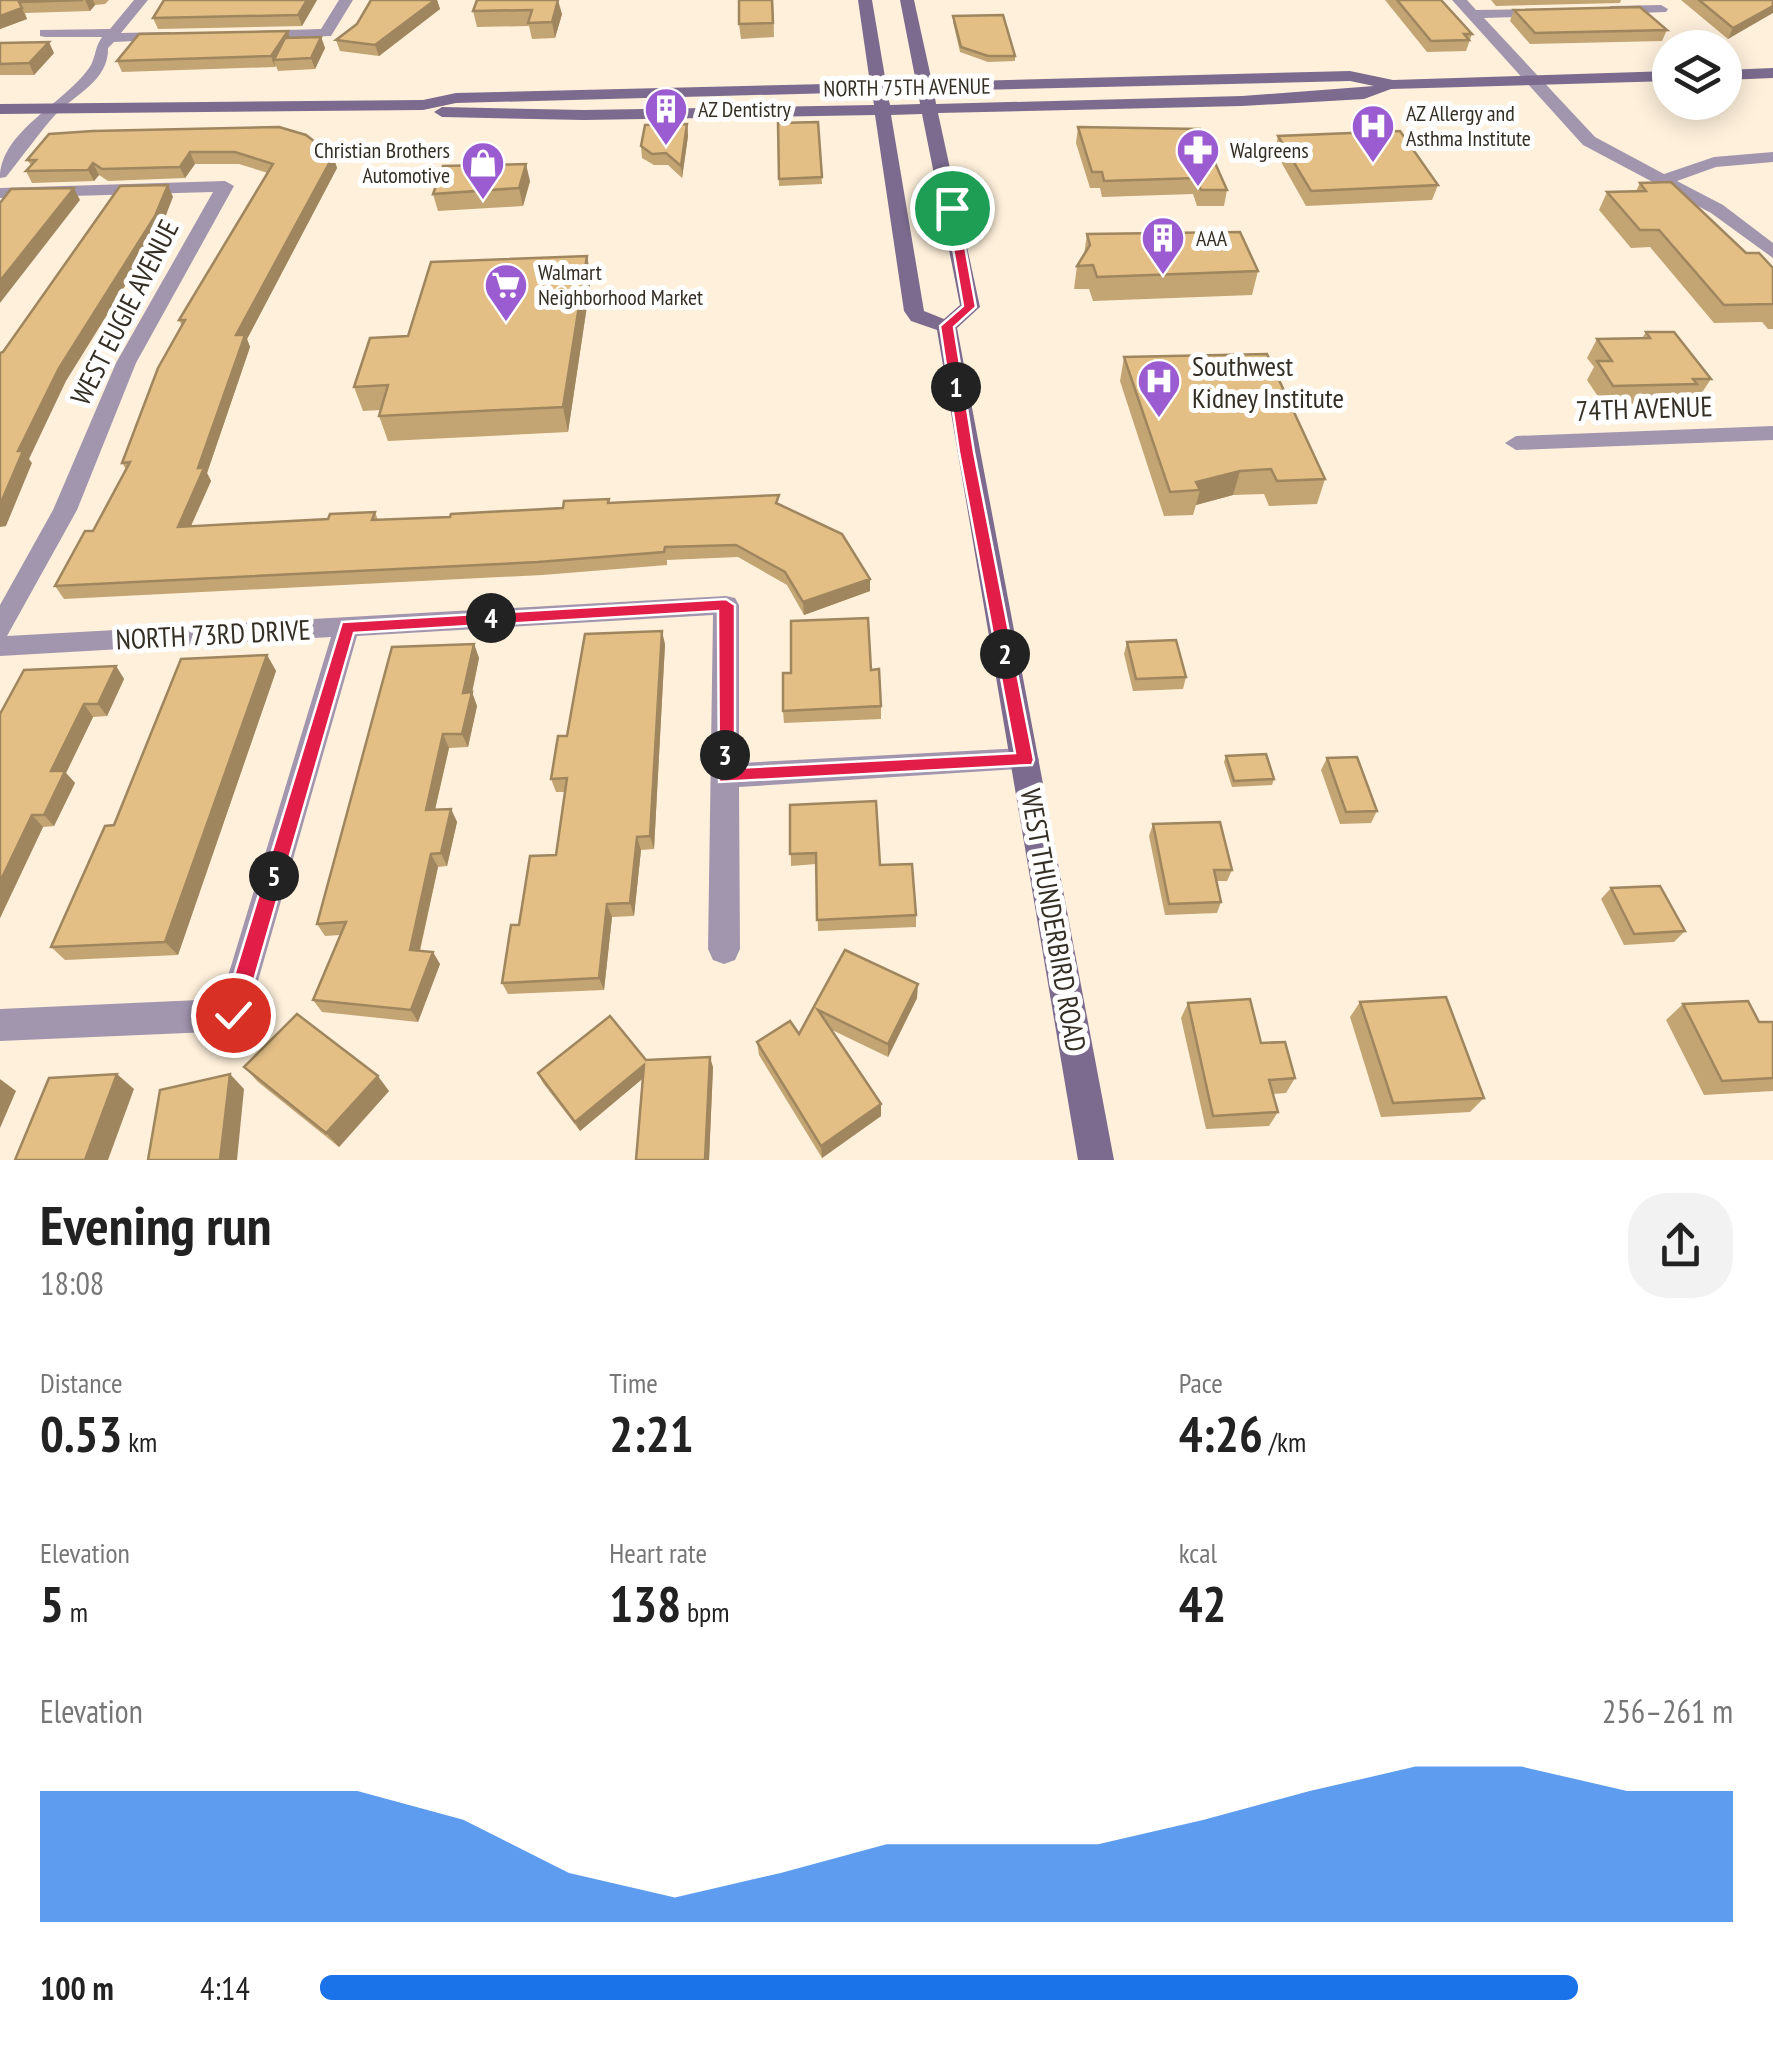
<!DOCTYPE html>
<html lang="en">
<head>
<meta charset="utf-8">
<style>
  body { margin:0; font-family:"PT Sans Narrow",sans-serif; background:#f2f2f2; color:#222; height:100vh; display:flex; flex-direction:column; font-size:38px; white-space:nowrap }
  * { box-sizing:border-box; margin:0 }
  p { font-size:32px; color:#767676 }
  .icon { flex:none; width:55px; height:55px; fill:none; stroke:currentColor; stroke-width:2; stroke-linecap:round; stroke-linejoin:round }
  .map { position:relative; height:1160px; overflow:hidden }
  .side { display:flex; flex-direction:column; background:#fff; flex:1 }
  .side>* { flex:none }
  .buttons { position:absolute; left:1652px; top:30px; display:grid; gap:20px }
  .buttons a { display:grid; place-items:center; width:90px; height:90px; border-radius:50%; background:#fff; box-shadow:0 5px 25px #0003; font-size:50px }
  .pin { position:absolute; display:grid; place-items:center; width:85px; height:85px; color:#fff; margin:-42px; border:5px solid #fff; border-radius:50%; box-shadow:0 2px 10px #0007 }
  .km { position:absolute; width:50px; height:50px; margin:-25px; border-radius:50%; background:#222; color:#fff; font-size:28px; line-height:50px; text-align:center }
  .round { display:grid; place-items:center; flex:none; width:105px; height:105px; border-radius:40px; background:#f2f2f2 }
  .summary { display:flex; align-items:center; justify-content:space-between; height:170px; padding:0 40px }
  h1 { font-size:55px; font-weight:700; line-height:75px }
  .metrics { display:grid; grid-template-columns:repeat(3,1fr); gap:15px; height:170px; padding:10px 40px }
  .metrics div { display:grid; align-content:center }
  .metrics b { font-size:50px; font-weight:700 }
  .metrics small { font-size:28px; font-weight:400 }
  .metrics p { font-size:28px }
  .chart { height:280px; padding:20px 40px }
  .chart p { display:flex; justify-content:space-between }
  .chart svg { width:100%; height:180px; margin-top:10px; fill:#1a73e8; opacity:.7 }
  ul { padding:0 40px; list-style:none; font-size:32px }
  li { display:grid; grid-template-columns:160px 120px 1fr; align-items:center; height:75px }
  li i { height:25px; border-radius:12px; background:#1a73e8 }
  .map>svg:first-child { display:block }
</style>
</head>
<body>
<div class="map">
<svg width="1773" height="1160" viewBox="0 0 1773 1160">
  <rect width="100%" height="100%" fill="#fef0db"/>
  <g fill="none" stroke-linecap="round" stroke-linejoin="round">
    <g fill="#a296af" fill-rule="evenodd">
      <path d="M134 0H148L121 33 170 32 177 36 175 39 114 42 108 48C109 80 76 94 56 114 38 134 23 156 6 177L0 178C0 130 68 102 91 65 96 55 95 47 102 37H45L40 36V30L110 29Z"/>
      <path d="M339 0H353L331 36 255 39 248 35 255 31 321 29Z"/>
      <path d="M1452 0H1467L1476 10 1551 9V15L1546 16 1484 18 1595 137 1664 174 1714 157 1773 152V162L1716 167 1677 181 1723 205 1773 243V258L1711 213 1583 145Z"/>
      <path d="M1661 5 1668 9 1666 12 1611 14 1604 10 1611 6Z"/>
      <path d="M225 181 234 186 136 363 77 510 7 636 726 596 735 598 739 605V763L1025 748 1035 752 1039 760 1035 768 739 787 740 949 735 960 724 964 713 960 708 949 713 615 357 636 245 1026 233 1031 0 1041V1009L221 999 331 637 0 656V605L53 510 116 363 213 192 0 198V188Z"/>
      <path d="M1773 426V440L1516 450 1505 443 1516 436Z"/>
    </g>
    <g fill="#7c6b8e" fill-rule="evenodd">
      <path d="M858 0H872L886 83 916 82 900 0H914L932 82 1350 71 1393 80 1670 71V81L1391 89 1364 99 1242 106 938 113 980 307 957 328 1114 1160H1078L937 330 911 321 904 311 875 115 584 120 442 117 434 112 442 107 584 110 874 105 872 92 456 103 423 110 0 114V104L423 100 456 93 870 83ZM1350 81 1374 86 1242 96 936 104 934 91ZM918 91 920 104 890 105 887 92ZM922 114 960 305 944 319 924 311 891 115Z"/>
      <path d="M1773 68V78L1725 80V70Z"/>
    </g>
  </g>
  <g fill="#c3a473">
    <path d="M0 0H109L105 4 95 5 90 11 25 13 27 19 0 29Z"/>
    <path d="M164 0H317L302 26 158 29 153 18Z"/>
    <path d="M371 0H437L440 9 379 56 340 51 336 40 357 24Z"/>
    <path d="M477 0 562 14 555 38 532 39 529 26 477 27 473 11Z"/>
    <path d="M773 0 774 37 741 39 739 24Z"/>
    <path d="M1385 0H1441L1472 34 1466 51 1427 52Z"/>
    <path d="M1491 0H1621L1620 3 1496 6Z"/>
    <path d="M1681 0H1773L1728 39Z"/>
    <path d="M1514 10 1667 30 1662 41 1530 44 1510 21Z"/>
    <path d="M953 16 1015 56V61L988 62 960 52 953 22Z"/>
    <path d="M288 31 290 38 321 37 325 48 315 69 278 71 276 66 275 67 122 72 117 61Z"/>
    <path d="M0 43 54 53 34 75H0Z"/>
    <path d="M818 122 822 184 779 186 778 123Z"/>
    <path d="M687 124 688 136 682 178 668 165H654L642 158 641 146Z"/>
    <path d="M1078 127 1227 190 1224 206H1197L1193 194 1102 197 1100 188H1090L1076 143Z"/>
    <path d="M49 134 333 156 337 168 247 339 250 347 207 473 211 481 191 526 328 519 375 512 378 520 450 517 610 503 780 505 870 591 804 615 787 585 738 557 667 560V565L542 575 64 599 55 586 93 531 126 469 122 463 182 326 179 320 268 173 239 164H195L185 178 108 181 99 175 94 181 32 183 26 171 31 165 27 160Z"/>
    <path d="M1278 136 1438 185 1432 200 1306 206 1275 151Z"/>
    <path d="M530 181 523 206 438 211 433 194Z"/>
    <path d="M1640 183 1746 253 1773 268V329H1768L1762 322 1714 323 1650 247 1631 248 1599 210 1607 192 1636 191Z"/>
    <path d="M1087 234 1258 271 1252 295 1093 301 1089 289H1074L1077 266 1084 255Z"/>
    <path d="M587 256 591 279 568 432 388 441 379 416 381 410 363 411 354 387Z"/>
    <path d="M1646 332 1711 379 1699 397H1690L1686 403 1603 404 1587 380 1594 367 1587 358 1597 339 1642 338Z"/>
    <path d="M1124 357 1325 479 1317 504 1269 506 1264 494 1233 495 1196 505 1193 515 1164 516 1120 381Z"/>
    <path d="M1127 642 1186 677 1183 689 1133 691 1124 654Z"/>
    <path d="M474 644 479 658 472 693 477 706 468 747 449 748 435 809H451L457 822 447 866 438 867 420 951 440 964 418 1022 322 1012 313 1000 340 935 325 936 317 924Z"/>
    <path d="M665 644 654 849 641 850 634 916 612 917 604 990 508 994 502 983 519 925 556 855 565 792H556L551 779Z"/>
    <path d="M267 655 276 671 178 955 65 960 51 947 114 825Z"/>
    <path d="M116 666 124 679 107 716 93 717 66 773 75 783 54 826 43 827 0 918V714Z"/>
    <path d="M871 670 881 706V719L784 723 783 711 791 673Z"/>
    <path d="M1226 756 1274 779 1272 785 1232 787 1224 762Z"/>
    <path d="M1327 758 1377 811 1371 823 1340 824 1321 770Z"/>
    <path d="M790 805 916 915V927L818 931 816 864 791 866Z"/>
    <path d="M1153 824 1232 870 1227 881H1216L1221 902 1217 913 1165 915 1149 836Z"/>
    <path d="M1611 888 1685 931 1674 942 1624 945 1601 899Z"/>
    <path d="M845 950 917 998 888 1057 830 1029 881 1104V1116L822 1158 759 1055 757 1042 799 1034Z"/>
    <path d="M1360 1002 1484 1098 1470 1112 1381 1117 1350 1017Z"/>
    <path d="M1188 1003 1261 1043 1295 1078 1286 1093 1273 1094 1278 1112 1269 1126 1206 1129 1181 1018Z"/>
    <path d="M1683 1004 1759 1022H1773V1091L1704 1095 1666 1020Z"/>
    <path d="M646 1060 713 1067 709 1160H636L642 1079 580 1131 543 1083 538 1073Z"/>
    <path d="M244 1067 389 1091 339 1147 258 1082Z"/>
  </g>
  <g fill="#9f865e">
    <path d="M85 0H93L95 5 90 11Z"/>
    <path d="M307 0H317L302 26 298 15Z"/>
    <path d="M435 0H437L440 9 379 56 375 45Z"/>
    <path d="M558 0 562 14 555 38 552 22Z"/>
    <path d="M19 2 27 19 0 29V16Z"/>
    <path d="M1773 6V13L1728 39 1733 28Z"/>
    <path d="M288 31 291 42 274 60 275 67 271 56Z"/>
    <path d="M321 37 325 48 315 69 311 58Z"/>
    <path d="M49 42 54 53 34 75 29 63Z"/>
    <path d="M687 124 688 136 682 178 681 166Z"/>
    <path d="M190 152 195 164 185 178 180 167Z"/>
    <path d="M333 156 337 168 247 339 250 347 207 473 211 481 185 539 178 527 198 468 236 335Z"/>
    <path d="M93 163 99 175 94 181 88 170Z"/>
    <path d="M526 164 530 181 523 206 519 188Z"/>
    <path d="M168 185 173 197 161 228 66 381 29 459 32 463 6 526 0 527V505L18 451 59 368Z"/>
    <path d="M74 188 80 200 0 303V281Z"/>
    <path d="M587 256 591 279 568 432 563 407Z"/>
    <path d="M1240 471 1233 495 1196 505 1200 490 1196 482Z"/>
    <path d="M870 579V591L804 615 803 602Z"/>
    <path d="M662 631 665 644 654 849 650 836Z"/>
    <path d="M474 644 479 658 472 692 477 706 468 747 462 734 463 693Z"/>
    <path d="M267 655 276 671 178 955 165 942Z"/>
    <path d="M116 666 124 679 107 716 98 704Z"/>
    <path d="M84 704 93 717 66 773 75 783 54 826 44 815 51 771Z"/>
    <path d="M443 734 449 748 432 823 426 810Z"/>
    <path d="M451 809 457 822 447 866 441 853Z"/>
    <path d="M32 815 43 827 0 918V882Z"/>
    <path d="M637 837 641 850 634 916 630 903Z"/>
    <path d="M431 854 438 867 417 962 410 950Z"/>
    <path d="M607 904 612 917 604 990 599 978Z"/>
    <path d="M433 952 440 964 418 1022 411 1010Z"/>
    <path d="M918 984 917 998 888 1057V1044Z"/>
    <path d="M710 1057 713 1067 709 1160H706Z"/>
    <path d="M644 1065 647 1075 580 1131 575 1122Z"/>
    <path d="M117 1074 134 1089 108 1160H85Z"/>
    <path d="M230 1074 244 1089 237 1160H220Z"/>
    <path d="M378 1076 389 1091 339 1147 326 1133Z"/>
    <path d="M0 1079 16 1091 0 1128Z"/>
    <path d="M881 1104V1116L822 1158 821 1146Z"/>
  </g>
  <g fill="#e3bf86" stroke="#9f865e" stroke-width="2.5">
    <path d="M0 0H83L19 2 22 8 0 16Z"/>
    <path d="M164 0H307L298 15 153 18Z"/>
    <path d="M371 0H435L375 45 336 40 357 24Z"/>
    <path d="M477 0H558L552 22 528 23 532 10 473 11Z"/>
    <path d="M739 0H772L773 23 739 24Z"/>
    <path d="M1397 0H1441L1472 34H1464L1469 40 1431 41Z"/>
    <path d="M1699 0H1773V6L1733 28Z"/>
    <path d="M1640 7 1667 30 1535 33 1514 10Z"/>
    <path d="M1003 15 1015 56H988L961 47 953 16Z"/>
    <path d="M288 31 271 56 117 61 139 34Z"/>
    <path d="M321 37 311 58 274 60 285 38Z"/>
    <path d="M49 42 29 63 0 64V43Z"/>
    <path d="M818 122 822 177 779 179 778 123Z"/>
    <path d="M687 124 681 166 666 153 652 154 641 146 645 125Z"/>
    <path d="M279 127 306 135 333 156 236 335H245L198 468H204L178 527 328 519 330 514 375 512 372 520 450 517 451 514 563 508 564 501 609 499 608 503 779 495 776 503 842 534 870 579 803 602 785 572 736 545 665 547 664 552 538 562 55 586 85 531H93L130 462 122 463 158 368 185 320H179L273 164 235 152H190L180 167 102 169 93 163 88 170 26 171 36 160H27L49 134 93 131Z"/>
    <path d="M1078 127 1200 129 1227 190H1201L1196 178 1104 181 1102 172H1092Z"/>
    <path d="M1400 131 1438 185 1311 191 1278 136Z"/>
    <path d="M526 164 519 188 433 194 443 166Z"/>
    <path d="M1671 182 1746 253H1759L1773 268V304L1724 305 1659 230H1640L1607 192 1646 191 1640 183Z"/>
    <path d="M168 185 155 216 59 368 18 451H23L0 505V353L3 352 120 186Z"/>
    <path d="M74 188 0 281V203L11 189Z"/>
    <path d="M1240 232 1258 271 1097 277 1093 265 1077 266 1090 245 1087 234Z"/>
    <path d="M587 256 563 407 379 416 388 385 354 387 370 338 408 336 431 262Z"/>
    <path d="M1646 332H1674L1711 379H1693L1697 384 1613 386 1597 361H1612L1597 339 1650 338Z"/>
    <path d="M1267 354 1325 479 1277 481 1271 469 1240 471 1196 482 1200 490 1170 492 1124 357Z"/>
    <path d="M868 618 871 670 879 669 881 706 783 711V673H791V621Z"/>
    <path d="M662 631 650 836 637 837 630 903 607 904 599 978 502 983 511 925H519L530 856 556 855 567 778 551 779 558 736H567L585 634Z"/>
    <path d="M1176 640 1186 677 1136 679 1127 642Z"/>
    <path d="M474 644 463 693 472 692 462 734H443L426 810 451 809 441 853 431 854 410 950 433 952 411 1010 313 1000 346 922 317 924 392 647Z"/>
    <path d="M267 655 165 942 51 947 105 826 114 825 181 659Z"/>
    <path d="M116 666 98 704H84L51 771H65L44 815H32L0 882V714L24 670Z"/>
    <path d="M1266 754 1274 779 1234 781 1226 756Z"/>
    <path d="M1357 757 1377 811 1346 812 1327 758Z"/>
    <path d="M876 801 880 865 912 864 916 915 817 920 816 853 790 854V805Z"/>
    <path d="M1220 822 1232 870H1214L1221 902 1169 904 1153 824Z"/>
    <path d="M1660 886 1685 931 1634 934 1611 888Z"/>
    <path d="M845 950 918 984 888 1044 818 1010 881 1104 821 1146 757 1042 790 1021 799 1034Z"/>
    <path d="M1446 997 1484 1098 1393 1103 1360 1002Z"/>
    <path d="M1250 999 1261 1043 1285 1042 1295 1078 1269 1080 1278 1112 1213 1116 1188 1003Z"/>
    <path d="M1748 1001 1759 1022H1773V1078L1722 1081 1683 1004Z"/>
    <path d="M297 1014 378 1076 326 1133 244 1067Z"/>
    <path d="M610 1016 646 1060 710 1057 705 1160H636L644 1065 575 1122 538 1073Z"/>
    <path d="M117 1074 85 1160H15L49 1078Z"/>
    <path d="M230 1074 220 1160H148L160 1090Z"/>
  </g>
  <path fill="#e11d48" stroke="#fff" stroke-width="2.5" d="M952 205 958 208 976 307 954 327 974 452 1034 760 1032 765 719 782 718 611 354 633 244 1015 241 1022H225L222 1015 342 622 726 599 735 605V768L1015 753 959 452 940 326 963 306 946 208Z"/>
  <defs>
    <g id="building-pin" transform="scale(2.25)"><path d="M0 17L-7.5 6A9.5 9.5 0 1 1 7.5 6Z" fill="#9b5cd2" stroke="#fff"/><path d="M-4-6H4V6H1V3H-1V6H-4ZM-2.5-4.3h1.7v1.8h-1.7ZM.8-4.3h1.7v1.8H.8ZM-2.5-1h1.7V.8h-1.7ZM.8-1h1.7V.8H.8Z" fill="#fff"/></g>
    <g id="hospital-pin" transform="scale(2.25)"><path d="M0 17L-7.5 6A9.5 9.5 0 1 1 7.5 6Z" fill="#9b5cd2" stroke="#fff"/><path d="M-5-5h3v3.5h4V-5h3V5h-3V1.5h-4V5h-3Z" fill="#fff"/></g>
    <g id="pharmacy-pin" transform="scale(2.25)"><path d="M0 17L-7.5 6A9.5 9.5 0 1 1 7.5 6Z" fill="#9b5cd2" stroke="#fff"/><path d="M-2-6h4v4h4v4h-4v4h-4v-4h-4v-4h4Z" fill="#fff"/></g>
    <g id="shop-pin" transform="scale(2.25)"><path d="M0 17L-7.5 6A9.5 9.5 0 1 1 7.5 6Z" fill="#9b5cd2" stroke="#fff"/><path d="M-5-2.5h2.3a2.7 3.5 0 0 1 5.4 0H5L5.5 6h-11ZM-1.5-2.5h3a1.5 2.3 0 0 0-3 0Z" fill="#fff"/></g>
    <g id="supermarket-pin" transform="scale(2.25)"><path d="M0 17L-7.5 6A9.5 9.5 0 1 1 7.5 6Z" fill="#9b5cd2" stroke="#fff"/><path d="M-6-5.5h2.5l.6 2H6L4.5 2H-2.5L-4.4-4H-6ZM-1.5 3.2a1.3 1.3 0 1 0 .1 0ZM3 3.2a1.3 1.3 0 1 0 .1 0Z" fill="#fff"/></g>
  </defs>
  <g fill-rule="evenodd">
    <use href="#building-pin" x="666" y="109"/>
    <use href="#hospital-pin" x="1373" y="126"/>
    <use href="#pharmacy-pin" x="1198" y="150"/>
    <use href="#shop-pin" x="483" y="163"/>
    <use href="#building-pin" x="1163" y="238"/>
    <use href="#supermarket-pin" x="506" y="285"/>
    <use href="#hospital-pin" x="1159" y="381"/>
  </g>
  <g text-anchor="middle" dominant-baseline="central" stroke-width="10" stroke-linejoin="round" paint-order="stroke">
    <g font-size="22" fill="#342e24" stroke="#fff">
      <text transform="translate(907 87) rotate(-1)">NORTH 75TH AVENUE</text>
    </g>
    <g font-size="22" fill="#342e24" stroke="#fff" text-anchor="start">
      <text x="698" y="109">AZ Dentistry</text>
      <text x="1406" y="113">AZ Allergy and<tspan x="1406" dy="25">Asthma Institute</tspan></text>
      <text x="450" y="150" text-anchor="end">Christian Brothers<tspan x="450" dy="25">Automotive</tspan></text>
      <text x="1230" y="150">Walgreens</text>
      <text x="1196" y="238">AAA</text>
      <text x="538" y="272">Walmart<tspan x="538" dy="25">Neighborhood Market</tspan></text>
    </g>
    <g font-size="28" fill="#342e24" stroke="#fff">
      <text transform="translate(124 312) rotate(-63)">WEST EUGIE AVENUE</text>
      <text transform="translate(1644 408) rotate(-2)">74TH AVENUE</text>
      <text transform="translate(213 634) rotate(-3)">NORTH 73RD DRIVE</text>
      <text transform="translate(1054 920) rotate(80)">WEST THUNDERBIRD ROAD</text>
    </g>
    <g font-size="28" fill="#342e24" stroke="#fff" text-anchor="start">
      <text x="1192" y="365">Southwest<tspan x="1192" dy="32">Kidney Institute</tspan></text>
    </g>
  </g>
</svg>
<div class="buttons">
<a><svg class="icon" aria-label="layers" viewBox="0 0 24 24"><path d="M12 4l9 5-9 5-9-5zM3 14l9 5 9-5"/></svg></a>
</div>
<div class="pin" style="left:952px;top:208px;background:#1e9e55"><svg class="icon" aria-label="arrive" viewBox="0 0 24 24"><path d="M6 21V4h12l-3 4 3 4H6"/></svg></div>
<div class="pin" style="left:233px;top:1015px;background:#d93025"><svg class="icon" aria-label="check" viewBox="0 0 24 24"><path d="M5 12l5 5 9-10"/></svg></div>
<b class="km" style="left:956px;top:387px">1</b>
<b class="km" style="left:1005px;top:654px">2</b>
<b class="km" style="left:725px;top:755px">3</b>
<b class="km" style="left:491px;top:618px">4</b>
<b class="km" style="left:274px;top:876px">5</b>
</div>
<section class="side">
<div class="summary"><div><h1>Evening run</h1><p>18:08</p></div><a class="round"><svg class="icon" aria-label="share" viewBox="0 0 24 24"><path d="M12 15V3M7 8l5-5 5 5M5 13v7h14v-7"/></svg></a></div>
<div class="metrics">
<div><p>Distance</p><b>0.53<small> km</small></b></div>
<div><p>Time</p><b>2:21</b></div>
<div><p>Pace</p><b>4:26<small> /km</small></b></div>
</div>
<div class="metrics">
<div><p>Elevation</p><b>5<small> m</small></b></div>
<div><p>Heart rate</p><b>138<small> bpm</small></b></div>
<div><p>kcal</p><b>42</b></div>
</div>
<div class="chart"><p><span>Elevation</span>256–261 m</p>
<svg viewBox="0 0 160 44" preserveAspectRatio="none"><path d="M0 44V12L10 12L20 12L30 12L40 19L50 32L60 38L70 32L80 25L90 25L100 25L110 19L120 12L130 6L140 6L150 12L160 12V44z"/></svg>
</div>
<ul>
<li><b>100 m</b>4:14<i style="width:89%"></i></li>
</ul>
</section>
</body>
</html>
